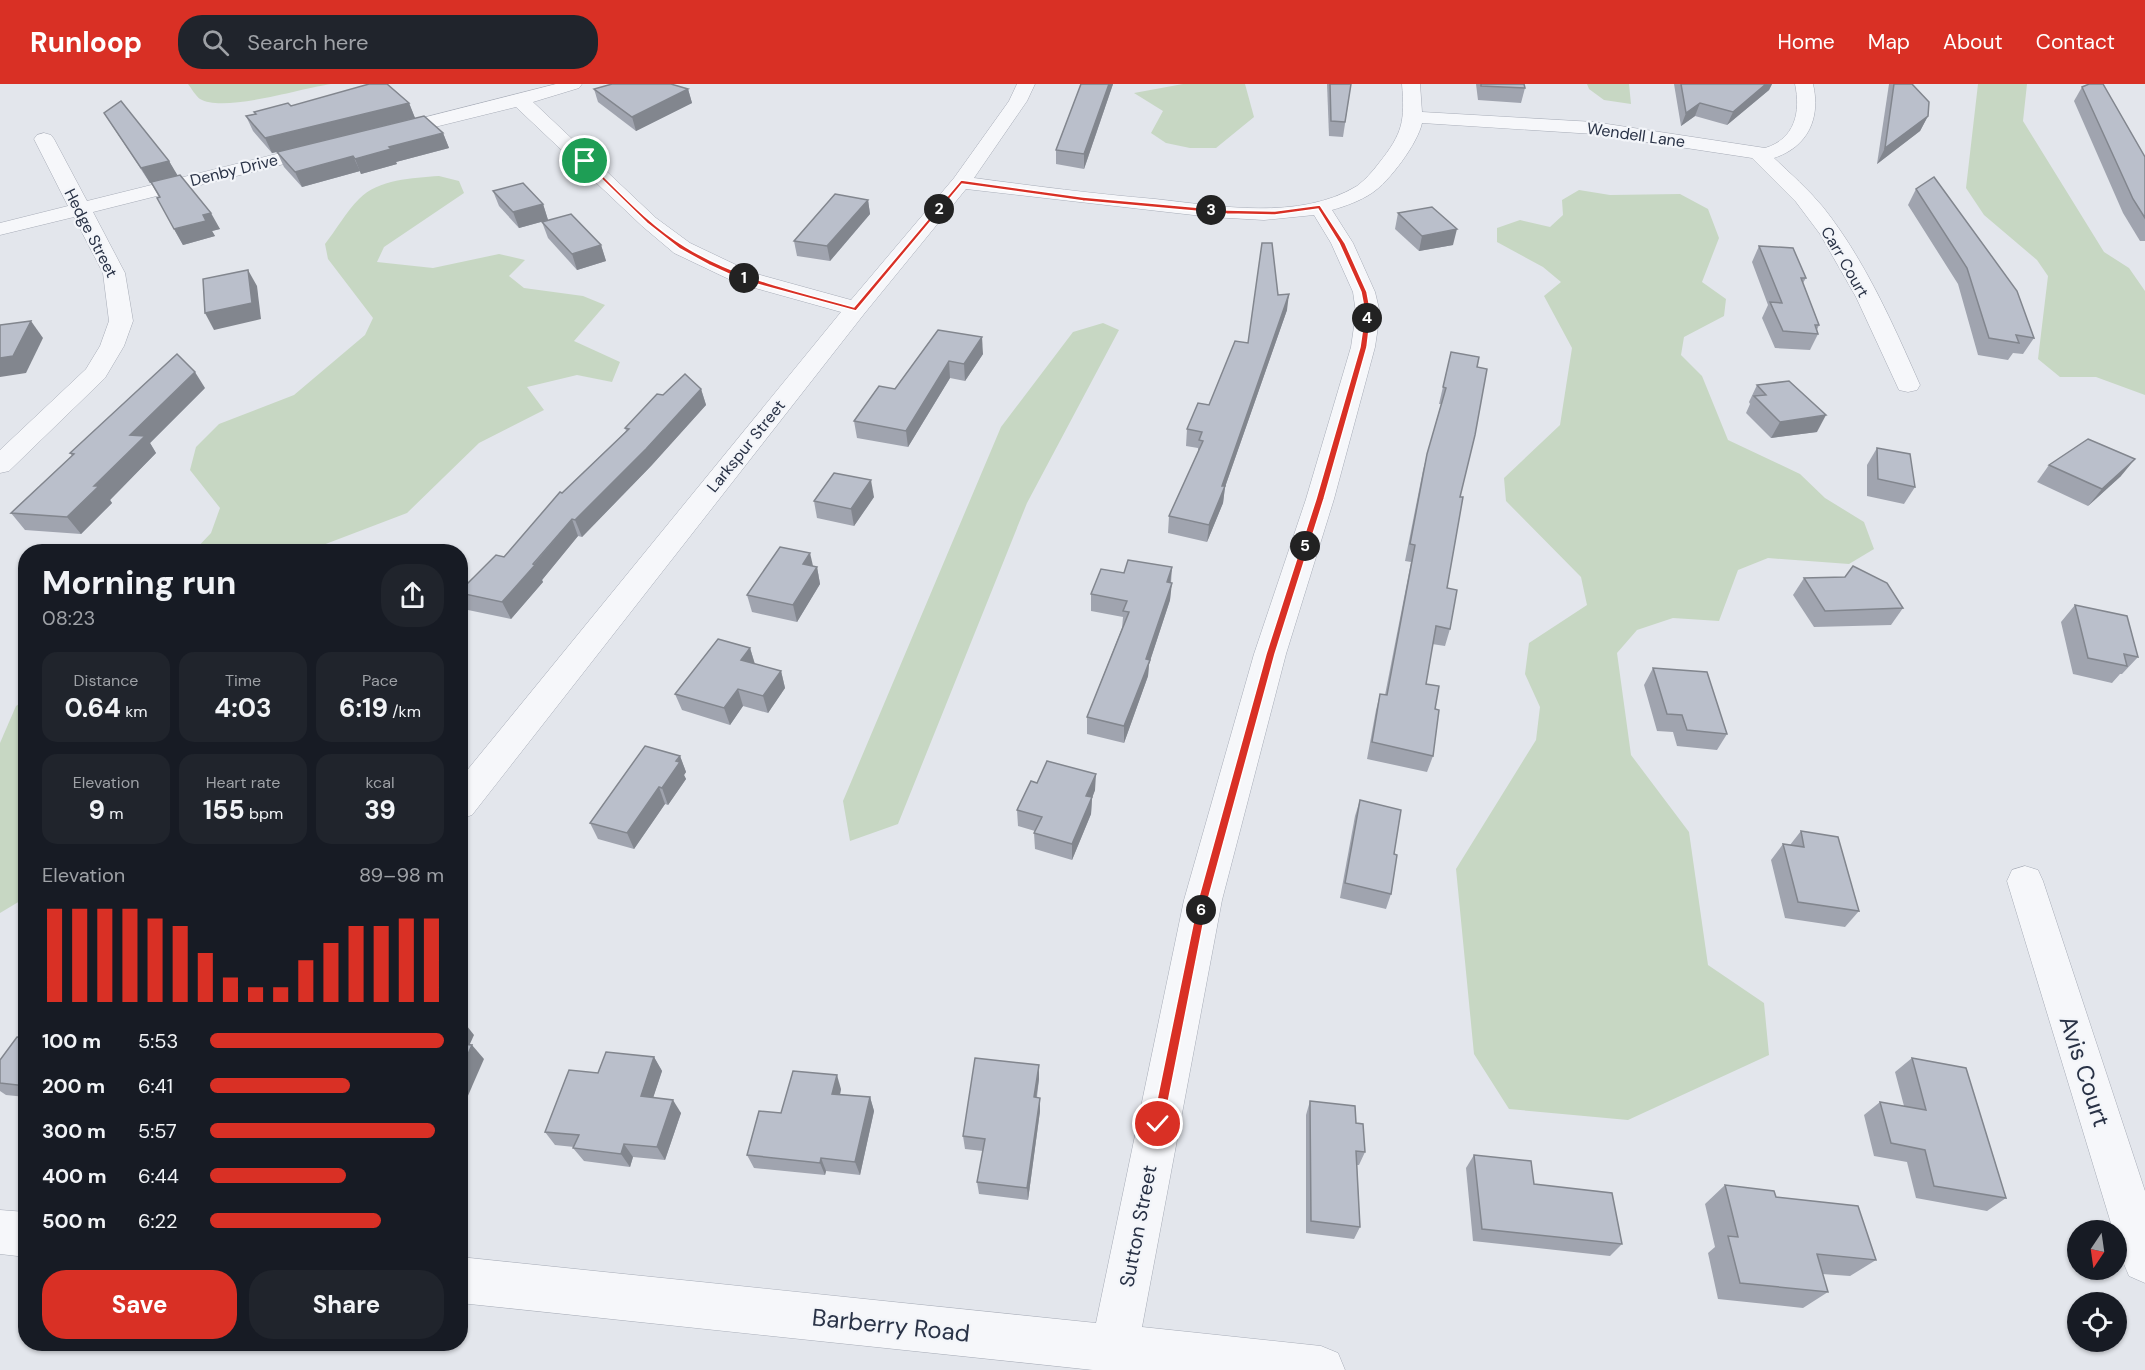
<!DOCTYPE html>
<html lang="en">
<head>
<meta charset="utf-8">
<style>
  body { margin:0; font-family:"DM Sans",sans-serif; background:#20242c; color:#f1f3f6; height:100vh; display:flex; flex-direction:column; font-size:22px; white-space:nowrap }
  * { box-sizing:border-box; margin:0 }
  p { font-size:20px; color:#9ea1a6 }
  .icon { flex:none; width:33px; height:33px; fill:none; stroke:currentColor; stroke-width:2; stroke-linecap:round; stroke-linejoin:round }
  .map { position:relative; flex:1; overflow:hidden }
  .sheet { position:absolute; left:18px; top:460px; width:450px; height:807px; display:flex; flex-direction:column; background:#171b24; border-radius:24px; box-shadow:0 2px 4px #0004 }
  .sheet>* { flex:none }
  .needle { width:39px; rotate:193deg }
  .tools { position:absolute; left:2067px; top:1136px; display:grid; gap:12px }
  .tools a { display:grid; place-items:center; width:60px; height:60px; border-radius:50%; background:#171b24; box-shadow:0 2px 4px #0004; font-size:30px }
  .pin { position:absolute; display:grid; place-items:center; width:51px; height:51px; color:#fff; margin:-26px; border:3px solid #fff; border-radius:50%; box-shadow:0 2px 6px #0007 }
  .km { position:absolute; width:30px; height:30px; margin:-15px; border-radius:50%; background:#222; color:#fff; font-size:16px; line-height:30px; text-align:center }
  .round { display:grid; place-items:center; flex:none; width:63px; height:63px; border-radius:24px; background:#20242c }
  .head { display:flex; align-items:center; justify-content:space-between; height:102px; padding:0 24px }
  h1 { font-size:33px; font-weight:700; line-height:45px }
  .figures { display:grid; grid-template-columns:repeat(3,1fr); gap:9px; height:102px; padding:6px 24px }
  .figures div { display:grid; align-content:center; border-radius:15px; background:#20242c; text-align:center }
  .figures b { font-size:26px; font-weight:700 }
  .figures small { font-size:16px; font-weight:400 }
  .figures p { font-size:16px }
  .chart { height:168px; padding:12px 24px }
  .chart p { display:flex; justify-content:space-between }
  .chart svg { width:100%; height:108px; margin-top:6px; stroke:#d93025; stroke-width:6 }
  .button { display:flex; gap:12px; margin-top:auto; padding:12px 24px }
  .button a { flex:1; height:69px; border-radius:24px; background:#d93025; color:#fff; font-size:24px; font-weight:700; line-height:69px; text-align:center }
  .button a+a { background:#20242c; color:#f1f3f6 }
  ul { padding:0 24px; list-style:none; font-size:20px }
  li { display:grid; grid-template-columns:96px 72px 1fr; align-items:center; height:45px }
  li i { height:15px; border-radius:8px; background:#d93025 }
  header { display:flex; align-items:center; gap:36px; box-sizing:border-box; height:84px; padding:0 30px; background:#d93025; color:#fff }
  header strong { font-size:28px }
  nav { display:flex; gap:33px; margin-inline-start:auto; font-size:21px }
  .search { width:420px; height:54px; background:#20242c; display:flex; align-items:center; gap:15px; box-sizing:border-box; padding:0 21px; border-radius:24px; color:#9ea1a6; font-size:22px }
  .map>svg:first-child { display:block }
</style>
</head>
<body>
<header>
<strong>Runloop</strong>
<div class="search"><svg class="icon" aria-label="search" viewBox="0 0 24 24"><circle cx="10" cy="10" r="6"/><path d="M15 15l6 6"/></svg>Search here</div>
<nav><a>Home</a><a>Map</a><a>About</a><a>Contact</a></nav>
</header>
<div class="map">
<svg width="2145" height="1286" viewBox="0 0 2145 1286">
  <rect width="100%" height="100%" fill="#e3e6ec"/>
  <g fill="#c7d7c3">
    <path d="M188 0H331C302 4 224 29 200 15 196 12 191 4 188 0Z"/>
    <path d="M1183 0H1245L1254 33 1216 64H1190L1166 59 1151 49 1163 27 1134 9Z"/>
    <path d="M1587 0H1629L1631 20 1604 16 1589 5Z"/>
    <path d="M1978 0H2027L2023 37 2104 168 2129 184 2145 207V311L2096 293H2060L2038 275 2048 192 2037 176 1984 131 1966 104Z"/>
    <path d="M439 92 459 97 464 109 384 163 377 178 433 184 499 170 525 176 509 192 524 204 583 212 605 221 574 257 620 278 612 298 577 291 527 303 544 326 479 359 407 429 323 461 318 468H193L211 449 220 424 190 386 196 363 219 340 294 311 365 251 373 234 328 175 325 160C336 146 346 128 359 115 379 95 412 94 439 92Z"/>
    <path d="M1579 106 1610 111 1680 110 1708 125 1719 154 1702 198 1726 215 1724 232 1684 253 1681 271 1702 292 1728 356 1800 390 1825 414 1864 438 1874 465 1849 480 1768 474 1738 486 1719 537 1673 534 1637 546 1617 569 1631 671 1689 748 1708 881 1764 919 1769 971 1628 1036 1509 1025 1474 970 1456 785 1536 656 1540 623 1525 590 1529 559 1587 521 1581 493 1506 417 1504 394 1560 341 1572 264 1544 212 1561 198 1543 183 1497 158V144L1520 136 1550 143 1563 131 1562 116Z"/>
    <path d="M1103 239 1119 246 1027 419 898 740 850 757 843 717 1001 343 1073 248Z"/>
    <path d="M25 616V814L0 829V659L16 622Z"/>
  </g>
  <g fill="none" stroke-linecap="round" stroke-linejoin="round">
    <g stroke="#a7acb7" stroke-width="1">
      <g id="minor">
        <path d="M556 0H582L579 4 533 18 656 134 690 159 753 189 851 216 954 94 1009 17 1017 0H1035L1027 17 974 94C1034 102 1095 110 1155 115 1219 122 1299 137 1357 102 1365 96 1373 87 1379 79 1403 49 1405 37 1402 0H1420L1422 28 1594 38 1765 64C1795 55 1801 28 1795 0H1813C1821 34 1808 63 1774 74 1791 90 1808 105 1823 123 1865 176 1893 240 1920 301L1917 306 1908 308 1899 306 1856 213 1820 150 1796 118 1752 74 1594 50 1422 39C1418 59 1389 98 1372 109 1360 117 1346 122 1332 126L1353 159 1375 208 1380 229 1375 263 1334 415 1286 570 1222 816 1142 1243 1321 1262 1338 1269 1345 1286H1093L460 1219V1173L1096 1239 1184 816 1254 570 1306 415 1351 263 1356 229 1353 208 1331 159 1314 131 1264 136 1211 133 966 105 864 230 472 731 460 735V695L841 228 737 199 674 169 642 142 516 23 386 55 379 53 377 49 379 45Z"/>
        <path d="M44 49 51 51 54 55 87 117 325 58 332 60 335 64 332 68 93 128 125 189 133 237 124 262 105 294 9 387 0 389V366L86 285 100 262 109 237 103 189 74 133 0 151V139L68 122 34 55 37 51Z"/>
        <path d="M2025 782 2038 786 2043 797 2145 1107V1199L2129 1192C2123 1177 2116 1163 2116 1146H2113L2007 797 2012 786Z"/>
        <path d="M0 1126 26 1128V1173L0 1170Z"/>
      </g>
    </g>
    <use href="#minor" fill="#f6f7fa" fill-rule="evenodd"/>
  </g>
  <g fill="#a0a4af">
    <path d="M1081 0H1113L1084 85 1056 80V66Z"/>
    <path d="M1327 0H1351L1343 53 1329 52Z"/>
    <path d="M1476 0H1524L1525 4 1521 19 1478 16Z"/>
    <path d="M1674 0H1772L1769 6 1727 41 1695 32 1681 42Z"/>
    <path d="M1889 0H1912L1928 32 1920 47 1877 80Z"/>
    <path d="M2082 3 2145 73V157H2140L2123 129 2074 17Z"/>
    <path d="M594 5H688L692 19 636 47 598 18Z"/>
    <path d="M409 19 415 34 443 49 449 64 396 78 397 80 361 90 360 87 302 103 284 83 277 68 272 69 253 47 246 32 255 30 254 28 291 22Z"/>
    <path d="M104 29 169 77 177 92 220 145 212 147 215 152 183 161 174 145 159 113 151 99H150L113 43Z"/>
    <path d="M1916 105 2034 254 2023 270 2013 269 2008 276 1978 271 1958 200 1908 121Z"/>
    <path d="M493 107 543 120 548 136 519 144 499 122Z"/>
    <path d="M868 116 870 130 830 177 797 172 794 157Z"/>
    <path d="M1398 129 1453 161 1419 167 1395 145Z"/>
    <path d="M542 138 601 161 606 177 577 186 548 154Z"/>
    <path d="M1759 162 1806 194 1803 199 1819 241 1817 246 1818 250 1810 266 1775 264 1762 234 1768 221 1752 178Z"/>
    <path d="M1278 211 1287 226 1225 403 1223 419 1207 458 1168 449 1169 432 1198 368V364L1186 362 1187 345 1209 321Z"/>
    <path d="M938 246 983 270 965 297 950 294 908 363 857 354 854 337 895 305Z"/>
    <path d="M1451 268 1477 283 1447 504 1450 545 1445 562 1432 560 1426 600 1435 625 1433 672 1427 688 1367 675 1376 626 1380 610 1385 611 1411 478 1405 477 1423 386 1441 320H1439Z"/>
    <path d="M1757 301 1817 348 1771 354 1746 329 1750 320 1749 318Z"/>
    <path d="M205 304 150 359 156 369 110 416 112 419 81 450 25 446 11 429 72 372 70 369Z"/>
    <path d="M701 305 706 321 651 382 582 453 578 452 542 496 543 498 511 535 468 526 460 511V507L504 473 562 409 626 347 625 344 663 311Z"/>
    <path d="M1877 364 1915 403 1904 420 1867 412V381Z"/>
    <path d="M2049 381 2121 392 2088 422 2037 398Z"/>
    <path d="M874 413 854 442 817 434 814 417Z"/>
    <path d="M813 482 817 483 820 500 797 538 752 528 747 511Z"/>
    <path d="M1172 483 1170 516 1149 580 1148 592 1124 659 1087 650V633L1122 544 1123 533 1091 527V510L1124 489Z"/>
    <path d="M1804 494 1903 524 1891 541 1814 543 1793 511Z"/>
    <path d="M2075 521 2138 573 2122 590H2120L2112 599 2073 590 2061 538Z"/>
    <path d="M750 564 755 580 781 587 785 604 768 629 743 622 730 641 682 626 675 610Z"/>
    <path d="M1653 584 1727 650 1717 666 1677 662 1673 648 1657 647 1644 601Z"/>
    <path d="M680 672 686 688 684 691 686 695 668 721 665 720 634 765 598 755 590 739Z"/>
    <path d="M1037 699 1095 706 1092 714 1091 730 1072 776 1035 765 1034 749 1035 747 1018 742 1017 726Z"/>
    <path d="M1360 716 1394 770 1391 810 1386 825 1340 814 1355 732Z"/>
    <path d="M1801 747 1859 827 1845 843 1785 834 1771 776 1783 760 1790 761Z"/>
    <path d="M26 954V1013L6 1011 0 1007V999Z"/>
    <path d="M654 973 662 987 653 1014 681 1029 665 1076 633 1073 630 1083 584 1077 573 1064 574 1063 555 1061 545 1048 598 989Z"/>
    <path d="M1912 974 2006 1114 1987 1127 1916 1114 1907 1078 1874 1072 1864 1031 1880 1018 1904 1022 1895 988Z"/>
    <path d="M1039 981V995L1037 1013 1040 1027 1028 1116 979 1110 977 1098 983 1067 965 1065 963 1052Z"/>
    <path d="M841 1005 840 1011 870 1013 874 1027 860 1091 826 1087 825 1091 754 1084 747 1071 781 1029Z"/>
    <path d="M1310 1017 1356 1039 1365 1068 1359 1081H1357L1360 1143 1354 1155 1306 1149V1031Z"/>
    <path d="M1474 1071 1534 1100 1622 1160 1610 1172 1473 1157 1466 1084Z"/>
    <path d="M1725 1101 1776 1113 1876 1176 1850 1192 1822 1190 1828 1208 1803 1224 1718 1215 1708 1169 1715 1163 1705 1120Z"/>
  </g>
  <g fill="#82868e">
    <path d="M1109 0H1113L1084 85V70Z"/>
    <path d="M1766 0H1772L1769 6 1727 41 1733 28Z"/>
    <path d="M688 5 692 19 636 47 632 33Z"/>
    <path d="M409 19 415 34 272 69 265 54Z"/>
    <path d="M1700 19 1695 32 1681 42 1686 29Z"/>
    <path d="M1928 32 1920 47 1877 80 1885 64Z"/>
    <path d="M443 49 449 64 396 78 397 80 361 90 355 75 389 63Z"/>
    <path d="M353 72 360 87 302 103 295 88Z"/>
    <path d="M169 77 178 92 150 99 141 84Z"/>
    <path d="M868 116 870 130 830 177 827 162Z"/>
    <path d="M543 120 548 136 519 144 513 128Z"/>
    <path d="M211 129 220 145 212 147 215 152 183 161 174 145 203 131Z"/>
    <path d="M1457 145 1453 161 1419 167 1422 152Z"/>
    <path d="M601 161 606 177 577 186 572 170Z"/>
    <path d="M248 186 257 202 261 235 214 246 205 229Z"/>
    <path d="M1289 210 1287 226 1225 403 1223 419 1207 458 1209 441 1222 402Z"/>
    <path d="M31 237 43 254 26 289 0 293V274Z"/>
    <path d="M982 253 983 270 965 297 964 280Z"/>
    <path d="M949 277 950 294 908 363 906 347Z"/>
    <path d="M195 288 205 304 150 359 156 369 110 416 112 419 81 450 67 433 94 402 130 351Z"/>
    <path d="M701 305 706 321 651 382 582 453 575 436Z"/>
    <path d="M1826 331 1817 348 1771 354 1780 338Z"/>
    <path d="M2135 375 2121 392 2088 422 2102 405Z"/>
    <path d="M871 396 874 413 854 442 851 425Z"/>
    <path d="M572 435 578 452 542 496 543 498 511 535 502 518Z"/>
    <path d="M810 469 814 486 803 480Z"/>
    <path d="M817 483 820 500 797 538 793 521Z"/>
    <path d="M1172 483 1170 500 1167 498Z"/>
    <path d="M1172 499 1170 516 1149 580 1148 592 1124 659V642Z"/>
    <path d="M750 564 755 581 741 576Z"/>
    <path d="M460 581 463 586 460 590Z"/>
    <path d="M781 587 785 604 768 629 763 612Z"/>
    <path d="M738 605 743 622 730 641 724 624Z"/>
    <path d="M680 672 686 688 684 691 686 695 668 721 662 704Z"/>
    <path d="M1096 690 1095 706 1092 714 1091 730 1072 776V760L1086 712Z"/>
    <path d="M659 703 665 720 634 765 627 749Z"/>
    <path d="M463 937 474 951 464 973 460 969V942Z"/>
    <path d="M472 961 484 975 460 1030V988Z"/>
    <path d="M654 973 662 987 649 1026 641 1012Z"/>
    <path d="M1039 981V995L1034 1027V1013Z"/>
    <path d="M837 991 841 1005 837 1024 832 1010Z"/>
    <path d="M870 1013 874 1027 860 1091 855 1078Z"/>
    <path d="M1040 1014V1027L1028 1116 1027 1104Z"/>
    <path d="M673 1016 681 1029 665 1076 657 1063Z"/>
    <path d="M624 1060 633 1073 630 1083 621 1070Z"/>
    <path d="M821 1074 826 1087 825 1091 820 1079Z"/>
  </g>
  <g fill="#babfcb" stroke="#82868e" stroke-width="1.5">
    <path d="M369 0H387L409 19 265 54 246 32 256 30 254 28 288 19 291 22Z"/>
    <path d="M612 0H671L688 5 632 33 594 5Z"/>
    <path d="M1081 0H1109L1084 70 1056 66Z"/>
    <path d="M1330 0H1351L1345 38 1331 37Z"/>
    <path d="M1481 0H1524L1525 4 1481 2Z"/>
    <path d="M1681 0H1766L1733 28 1700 19 1686 29Z"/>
    <path d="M1894 0H1912L1929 18 1928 32 1885 64Z"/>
    <path d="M2089 0H2103L2145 73V134L2133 115 2082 3Z"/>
    <path d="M121 17 169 77 141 84 104 29Z"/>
    <path d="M424 32 443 49 389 63 391 65 355 75 353 72 295 88 277 68Z"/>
    <path d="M180 91 211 129 203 131 206 137 174 145 157 114 160 113 151 98Z"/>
    <path d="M1934 93 2017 207 2034 254 2016 251 2019 259 1989 254 1967 184 1916 105Z"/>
    <path d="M523 99 543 120 513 128 493 107Z"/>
    <path d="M835 110 868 116 827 162 794 157Z"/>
    <path d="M1432 123 1457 145 1422 152 1398 129Z"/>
    <path d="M571 130 601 161 572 170 542 138Z"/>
    <path d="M1262 159H1272L1278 211 1289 210 1222 402H1225L1209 441 1169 432 1203 357 1199 356 1202 348 1187 345 1198 319 1209 321 1235 257 1248 259Z"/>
    <path d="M1759 162 1793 164 1806 194H1801L1819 241H1815L1818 250 1783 247 1770 218 1782 219Z"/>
    <path d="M248 186 252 219 205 229 203 195Z"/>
    <path d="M31 237 13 272 0 274V241Z"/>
    <path d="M938 246 982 253 964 280 949 277 906 347 854 337 879 302 895 305Z"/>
    <path d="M1451 268 1479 273 1477 283 1487 285 1475 351 1460 413H1463L1447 504 1457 506 1450 545 1436 542 1426 600 1439 602 1435 625 1439 626 1433 672 1372 658 1380 610 1387 611 1415 461 1410 460 1427 370 1446 304 1443 303Z"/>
    <path d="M177 270 195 288 130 351 145 352 94 402H99L67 433 11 429 74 370 70 369Z"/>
    <path d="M685 290 701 305 646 365 575 436 572 435 533 480 535 481 502 518 460 509V507L496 471 504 473 560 408 562 409 629 345 625 344 657 310 663 311Z"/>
    <path d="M1789 297 1826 331 1780 338 1754 312 1766 311 1757 301Z"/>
    <path d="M2088 355 2135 375 2102 405 2049 381Z"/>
    <path d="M1877 364 1910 370 1915 403 1878 395Z"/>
    <path d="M834 389 871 396 851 425 814 417Z"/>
    <path d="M780 463 810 469 803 480 817 483 793 521 747 511Z"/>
    <path d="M1128 476 1172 483 1167 498 1172 499 1146 575 1150 576 1124 642 1087 633 1129 528 1123 527 1127 517 1091 510 1101 485 1124 489Z"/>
    <path d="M1853 482 1887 499 1903 524 1825 527 1804 494 1845 493Z"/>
    <path d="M2075 521 2127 532 2138 573 2124 570 2127 582 2088 574Z"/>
    <path d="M718 555 750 564 741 576 781 587 763 612 738 605 724 624 675 610Z"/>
    <path d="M1653 584 1707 588 1727 650 1687 646 1682 631 1667 630Z"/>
    <path d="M645 662 680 672 676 677 680 678 662 704 659 703 627 749 590 739Z"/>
    <path d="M1047 677 1096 690 1086 712 1092 713 1072 760 1034 749 1042 733 1017 726 1031 697 1037 699Z"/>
    <path d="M1360 716 1401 726 1394 770 1397 771 1391 810 1345 799Z"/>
    <path d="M1801 747 1838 753 1859 827 1798 818 1783 760 1804 763Z"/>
    <path d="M17 953 26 954V1002L0 999V976Z"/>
    <path d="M460 960 472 961 460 988Z"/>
    <path d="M606 968 654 973 641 1012 673 1016 657 1063 624 1060 621 1070 573 1064 579 1051 545 1048 569 986 598 989Z"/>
    <path d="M975 974 1039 981 1034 1013 1040 1014 1027 1104 977 1098 985 1055 963 1052Z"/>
    <path d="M1912 974 1966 984 2006 1114 1934 1102 1925 1066 1891 1059 1880 1018 1926 1026Z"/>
    <path d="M793 987 837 991 832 1010 870 1013 855 1078 821 1074 820 1079 747 1071 759 1027 781 1029Z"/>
    <path d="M1310 1017 1355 1022 1356 1039 1363 1040 1365 1068 1356 1067 1360 1143 1311 1137Z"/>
    <path d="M1474 1071 1531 1077 1534 1100 1612 1109 1622 1160 1482 1145Z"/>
    <path d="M1725 1101 1774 1107 1776 1113 1858 1122 1876 1176 1817 1170 1828 1208 1740 1199 1728 1152 1738 1153Z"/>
  </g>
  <path fill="#d93025" stroke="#fff" stroke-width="1.5" d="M582 76H587C618 106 649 141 686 163 738 195 797 207 854 223L961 96 1083 113 1227 126 1275 127 1320 121 1345 159 1367 208 1371 229 1367 263 1324 415 1275 570 1208 816 1163 1044 1158 1046 1154 1044 1152 1040 1198 816 1266 570 1316 415 1360 263 1365 229 1361 208 1339 159 1318 125 1275 131 1227 130 1083 117 962 100 856 227 742 196 709 181 680 165 647 139Z"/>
  <g text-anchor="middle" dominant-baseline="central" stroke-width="4.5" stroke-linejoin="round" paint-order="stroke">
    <g font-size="16" fill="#293246" stroke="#f3f5f9">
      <text transform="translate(1636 51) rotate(8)">Wendell Lane</text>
      <text transform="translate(234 86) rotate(-14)">Denby Drive</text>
      <text transform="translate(91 149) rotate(63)">Hedge Street</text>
      <text transform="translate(1845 178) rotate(60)">Carr Court</text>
      <text transform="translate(746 362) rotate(-51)">Larkspur Street</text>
    </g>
    <g font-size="20" fill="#293246" stroke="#f3f5f9">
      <text transform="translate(1138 1142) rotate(-79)">Sutton Street</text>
    </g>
    <g font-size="24" fill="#293246" stroke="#f3f5f9">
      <text transform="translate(2085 987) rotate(72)">Avis Court</text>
      <text transform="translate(891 1241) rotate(6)">Barberry Road</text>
    </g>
  </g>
</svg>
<div class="tools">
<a><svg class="needle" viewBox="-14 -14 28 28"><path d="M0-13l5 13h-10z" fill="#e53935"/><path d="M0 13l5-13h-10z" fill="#9ea1a6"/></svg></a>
<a><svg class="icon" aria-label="locate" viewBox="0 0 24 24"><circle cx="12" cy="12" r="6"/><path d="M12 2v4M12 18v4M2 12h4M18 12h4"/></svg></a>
</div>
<div class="pin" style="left:585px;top:77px;background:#1e9e55"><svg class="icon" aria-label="arrive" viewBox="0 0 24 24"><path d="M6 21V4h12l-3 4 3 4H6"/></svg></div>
<div class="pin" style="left:1158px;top:1040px;background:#d93025"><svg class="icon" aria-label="check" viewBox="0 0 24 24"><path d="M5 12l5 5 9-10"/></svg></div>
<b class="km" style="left:744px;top:194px">1</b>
<b class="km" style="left:939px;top:125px">2</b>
<b class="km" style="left:1211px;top:126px">3</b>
<b class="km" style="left:1367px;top:234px">4</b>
<b class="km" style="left:1305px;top:462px">5</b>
<b class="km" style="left:1201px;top:826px">6</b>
<section class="sheet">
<div class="head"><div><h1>Morning run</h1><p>08:23</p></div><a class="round"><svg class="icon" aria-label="share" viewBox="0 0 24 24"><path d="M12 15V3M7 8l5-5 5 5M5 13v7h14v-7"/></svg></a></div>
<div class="figures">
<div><p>Distance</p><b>0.64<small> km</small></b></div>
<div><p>Time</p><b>4:03</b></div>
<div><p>Pace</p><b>6:19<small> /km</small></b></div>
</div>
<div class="figures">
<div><p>Elevation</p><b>9<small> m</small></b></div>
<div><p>Heart rate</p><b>155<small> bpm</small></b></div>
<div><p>kcal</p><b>39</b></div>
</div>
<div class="chart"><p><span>Elevation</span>89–98 m</p>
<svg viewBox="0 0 160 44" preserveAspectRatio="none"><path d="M5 44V6M15 44V6M25 44V6M35 44V6M45 44V10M55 44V13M65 44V24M75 44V34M85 44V38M95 44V38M105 44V27M115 44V20M125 44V13M135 44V13M145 44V10M155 44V10"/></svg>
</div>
<ul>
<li><b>100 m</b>5:53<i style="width:100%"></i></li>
<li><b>200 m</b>6:41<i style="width:60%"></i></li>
<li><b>300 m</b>5:57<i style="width:96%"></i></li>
<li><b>400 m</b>6:44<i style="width:58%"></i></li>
<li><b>500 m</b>6:22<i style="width:73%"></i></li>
</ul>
<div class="button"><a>Save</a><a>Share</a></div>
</section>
</div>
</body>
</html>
